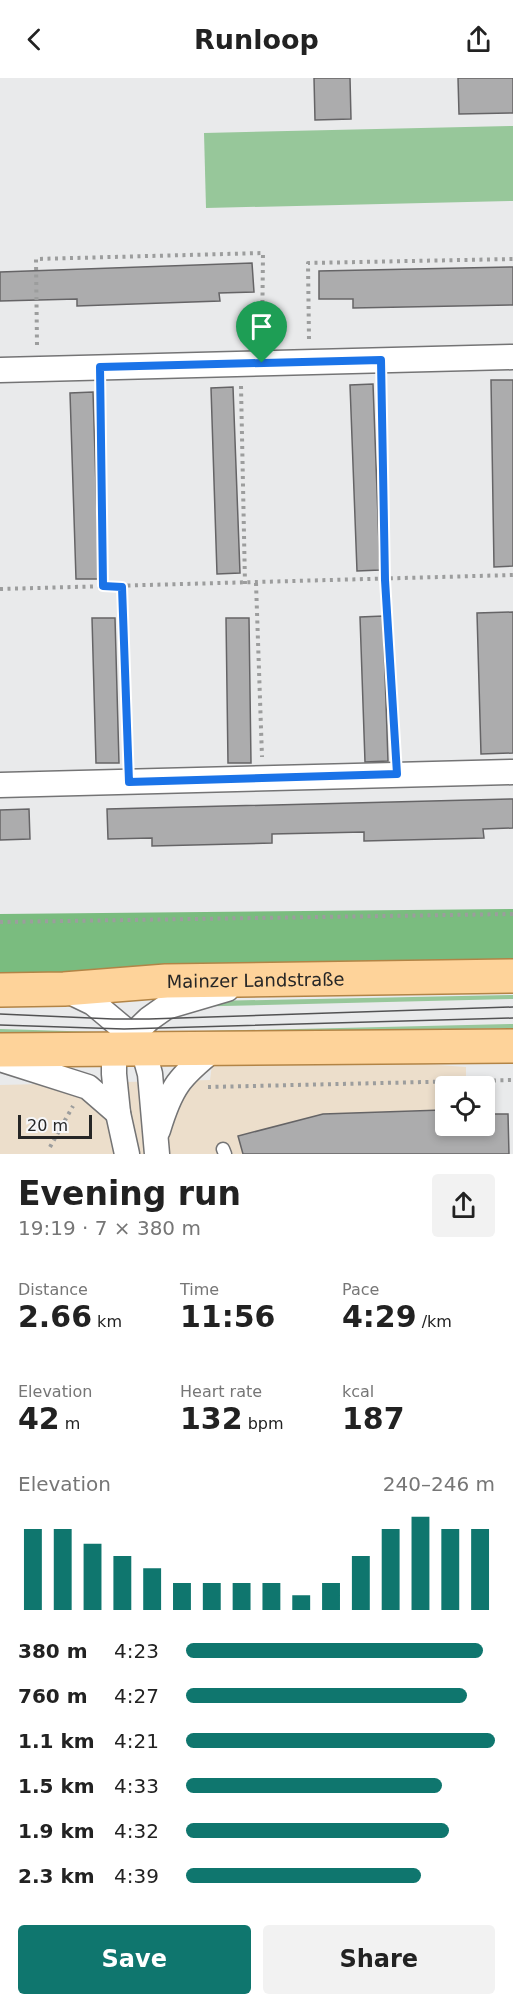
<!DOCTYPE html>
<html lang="en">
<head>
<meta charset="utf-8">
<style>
  body { margin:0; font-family:"DejaVu Sans",sans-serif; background:#f2f2f2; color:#222; height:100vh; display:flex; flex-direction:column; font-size:22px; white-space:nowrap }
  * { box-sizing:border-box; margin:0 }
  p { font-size:20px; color:#767676 }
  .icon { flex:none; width:33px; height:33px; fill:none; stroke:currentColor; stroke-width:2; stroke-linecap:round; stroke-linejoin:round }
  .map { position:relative; height:1076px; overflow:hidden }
  .drawer { display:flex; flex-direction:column; background:#fff; flex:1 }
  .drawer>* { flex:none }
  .controls { position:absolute; left:435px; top:998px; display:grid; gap:12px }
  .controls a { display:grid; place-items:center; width:60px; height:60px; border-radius:6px; background:#fff; box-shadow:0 3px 9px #0003; font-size:30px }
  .scale { position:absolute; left:18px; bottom:15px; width:74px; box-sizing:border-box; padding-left:6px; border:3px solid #262626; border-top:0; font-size:16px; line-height:21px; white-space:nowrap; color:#262626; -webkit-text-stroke:4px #f7f7f9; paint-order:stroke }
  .pin { position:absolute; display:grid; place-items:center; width:51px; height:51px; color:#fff; margin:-62px -26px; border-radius:50% 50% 50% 0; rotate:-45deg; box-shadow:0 0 6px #0007 }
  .pin .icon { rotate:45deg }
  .round { display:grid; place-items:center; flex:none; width:63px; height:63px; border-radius:6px; background:#f2f2f2 }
  .overview { display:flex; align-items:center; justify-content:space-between; height:102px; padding:0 18px }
  h1 { font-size:33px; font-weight:600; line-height:45px }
  .figures { display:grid; grid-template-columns:repeat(3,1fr); gap:9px; height:102px; padding:6px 18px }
  .figures div { display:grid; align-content:center }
  .figures b { font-size:30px; font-weight:600 }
  .figures small { font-size:16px; font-weight:400 }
  .figures p { font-size:16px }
  .chart { height:168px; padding:12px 18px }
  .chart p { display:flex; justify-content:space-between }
  .chart svg { width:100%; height:108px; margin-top:6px; stroke:#0f766e; stroke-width:6 }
  .action { display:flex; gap:12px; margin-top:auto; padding:12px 18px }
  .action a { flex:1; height:69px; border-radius:6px; background:#0f766e; color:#fff; font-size:24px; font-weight:600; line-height:69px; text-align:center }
  .action a+a { background:#f2f2f2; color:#222 }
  ul { padding:0 18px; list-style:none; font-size:20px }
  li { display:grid; grid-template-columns:96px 72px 1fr; align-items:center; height:45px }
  li i { height:15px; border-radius:8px; background:#0f766e }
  header { display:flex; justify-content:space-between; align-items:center; height:78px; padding:0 18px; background:#fff; font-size:27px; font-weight:600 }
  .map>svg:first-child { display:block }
</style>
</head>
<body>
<header><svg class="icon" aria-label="back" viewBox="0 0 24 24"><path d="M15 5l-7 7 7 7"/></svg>Runloop<svg class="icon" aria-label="share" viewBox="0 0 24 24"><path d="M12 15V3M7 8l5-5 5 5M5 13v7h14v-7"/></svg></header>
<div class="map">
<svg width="513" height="1076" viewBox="0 0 513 1076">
  <rect width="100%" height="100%" fill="#e9eaeb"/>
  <path fill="#ecdecb" d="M214 971 466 989V1008H446V1047L468 1076H0V1007L210 1002Z"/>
  <g fill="#97c79a">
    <path d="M513 48V123L206 130 204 55Z"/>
    <path d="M513 917V921L181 929 211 923Z"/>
    <path d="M513 946V950L168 957 162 954Z"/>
    <path d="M0 951 100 954V957H0Z"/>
  </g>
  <path fill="#7abc7f" d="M513 831V898L0 912V836Z"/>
  <g fill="#acacad" stroke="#656466" stroke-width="1.5">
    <path d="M314 0H350L351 41 315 42Z"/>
    <path d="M458 0H513V35L459 36Z"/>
    <path d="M252 185 254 214 219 215 220 223 77 228V221L0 223V194Z"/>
    <path d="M513 189V227L353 230V221H319V193Z"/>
    <path d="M491 302H513V488L494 489Z"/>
    <path d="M373 306 380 492 357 493 350 307Z"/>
    <path d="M233 309 240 495 217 496 211 310Z"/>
    <path d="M93 314 99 501H76L70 315Z"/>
    <path d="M513 534V675L481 676 477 535Z"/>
    <path d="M383 538 388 683 365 684 360 539Z"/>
    <path d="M92 540H115L119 685H96Z"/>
    <path d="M226 540H249L251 685H228Z"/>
    <path d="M513 721V750L483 751 484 760 364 763V754L319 755 272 756V765L152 768V760L108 761 107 731Z"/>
    <path d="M29 731 30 761 0 762V732Z"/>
    <path d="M442 1032 443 1047H484V1036H508L509 1076H243L238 1058 323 1036Z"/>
  </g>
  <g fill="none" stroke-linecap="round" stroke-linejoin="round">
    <g stroke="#747475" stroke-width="15">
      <path id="lane" d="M223 1071 225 1076"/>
    </g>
    <g stroke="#747475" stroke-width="27">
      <g id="street">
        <path d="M0 292 513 279"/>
        <path d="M0 707 513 694"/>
        <path d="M64 911 93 925 124 951 143 971 150 996 157 1076"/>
        <path d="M0 981 88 1009 118 1035"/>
        <path d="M158 1052C171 1009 179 999 214 971"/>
        <path d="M127 1076 118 1035 114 996V985L118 971 149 941 166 929 227 911"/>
      </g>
    </g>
    <g stroke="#b28446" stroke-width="36">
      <g id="primary">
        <path id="s1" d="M0 912 64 911 166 903 513 898"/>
        <path d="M0 972 513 968"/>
      </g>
    </g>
    <g stroke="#9c9d9d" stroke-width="4" stroke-dasharray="3 4.5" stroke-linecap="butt">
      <path d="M309 261 308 185 513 181"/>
      <path d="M37 267 36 181 263 175 262 263"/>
      <path d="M382 304 385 502 396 675"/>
      <path d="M241 308 245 506"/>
      <path d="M101 311 103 508"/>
      <path d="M256 505 262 679"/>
      <path d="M122 509 128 679"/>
      <path d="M0 511 513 497"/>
      <path d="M0 844 513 836"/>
      <path d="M208 1009 513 1002"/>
      <path d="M50 1069 73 1028"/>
    </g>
    <use href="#lane" stroke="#fff" stroke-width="12"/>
    <use href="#street" stroke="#fff" stroke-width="24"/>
    <use href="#primary" stroke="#fed39a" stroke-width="33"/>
    <g stroke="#525253" stroke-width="1.5">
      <path d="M0 936 113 941H149L513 929"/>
      <path d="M0 947 124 951 513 940"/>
    </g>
  </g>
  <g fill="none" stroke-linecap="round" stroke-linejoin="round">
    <g stroke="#fff" stroke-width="12">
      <path id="route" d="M381 282 385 502 397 696 129 704 122 509 103 508 100 289Z"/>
    </g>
    <use href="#route" stroke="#1a73e8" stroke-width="8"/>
  </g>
  <g text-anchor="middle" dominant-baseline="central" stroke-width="4.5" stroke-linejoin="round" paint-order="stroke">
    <g font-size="18" fill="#262626" stroke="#f7f7f9">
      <text stroke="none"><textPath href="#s1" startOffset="256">Mainzer Landstraße</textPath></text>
    </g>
  </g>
</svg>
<div class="controls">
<a><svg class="icon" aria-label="locate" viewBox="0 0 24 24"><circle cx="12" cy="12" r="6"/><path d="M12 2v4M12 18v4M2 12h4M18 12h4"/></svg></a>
</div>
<div class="scale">20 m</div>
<div class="pin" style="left:262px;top:285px;background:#1e9e55"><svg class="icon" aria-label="arrive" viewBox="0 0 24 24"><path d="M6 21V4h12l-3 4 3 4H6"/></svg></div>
</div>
<section class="drawer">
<div class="overview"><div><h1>Evening run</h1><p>19:19 · 7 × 380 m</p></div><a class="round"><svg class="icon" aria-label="share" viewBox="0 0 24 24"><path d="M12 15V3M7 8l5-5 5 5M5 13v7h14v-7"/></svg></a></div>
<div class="figures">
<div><p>Distance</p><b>2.66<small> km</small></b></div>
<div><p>Time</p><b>11:56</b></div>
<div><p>Pace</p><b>4:29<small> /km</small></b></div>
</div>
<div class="figures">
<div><p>Elevation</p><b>42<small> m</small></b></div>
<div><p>Heart rate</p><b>132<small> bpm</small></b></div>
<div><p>kcal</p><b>187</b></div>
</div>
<div class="chart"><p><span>Elevation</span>240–246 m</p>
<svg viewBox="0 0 160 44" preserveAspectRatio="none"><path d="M5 44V11M15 44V11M25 44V17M35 44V22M45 44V27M55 44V33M65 44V33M75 44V33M85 44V33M95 44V38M105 44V33M115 44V22M125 44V11M135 44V6M145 44V11M155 44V11"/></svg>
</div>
<ul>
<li><b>380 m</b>4:23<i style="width:96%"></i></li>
<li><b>760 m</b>4:27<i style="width:91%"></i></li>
<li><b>1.1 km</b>4:21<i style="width:100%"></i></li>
<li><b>1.5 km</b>4:33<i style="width:83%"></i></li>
<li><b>1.9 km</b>4:32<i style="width:85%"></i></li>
<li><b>2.3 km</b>4:39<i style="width:76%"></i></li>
</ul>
<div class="action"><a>Save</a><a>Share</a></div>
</section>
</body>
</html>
